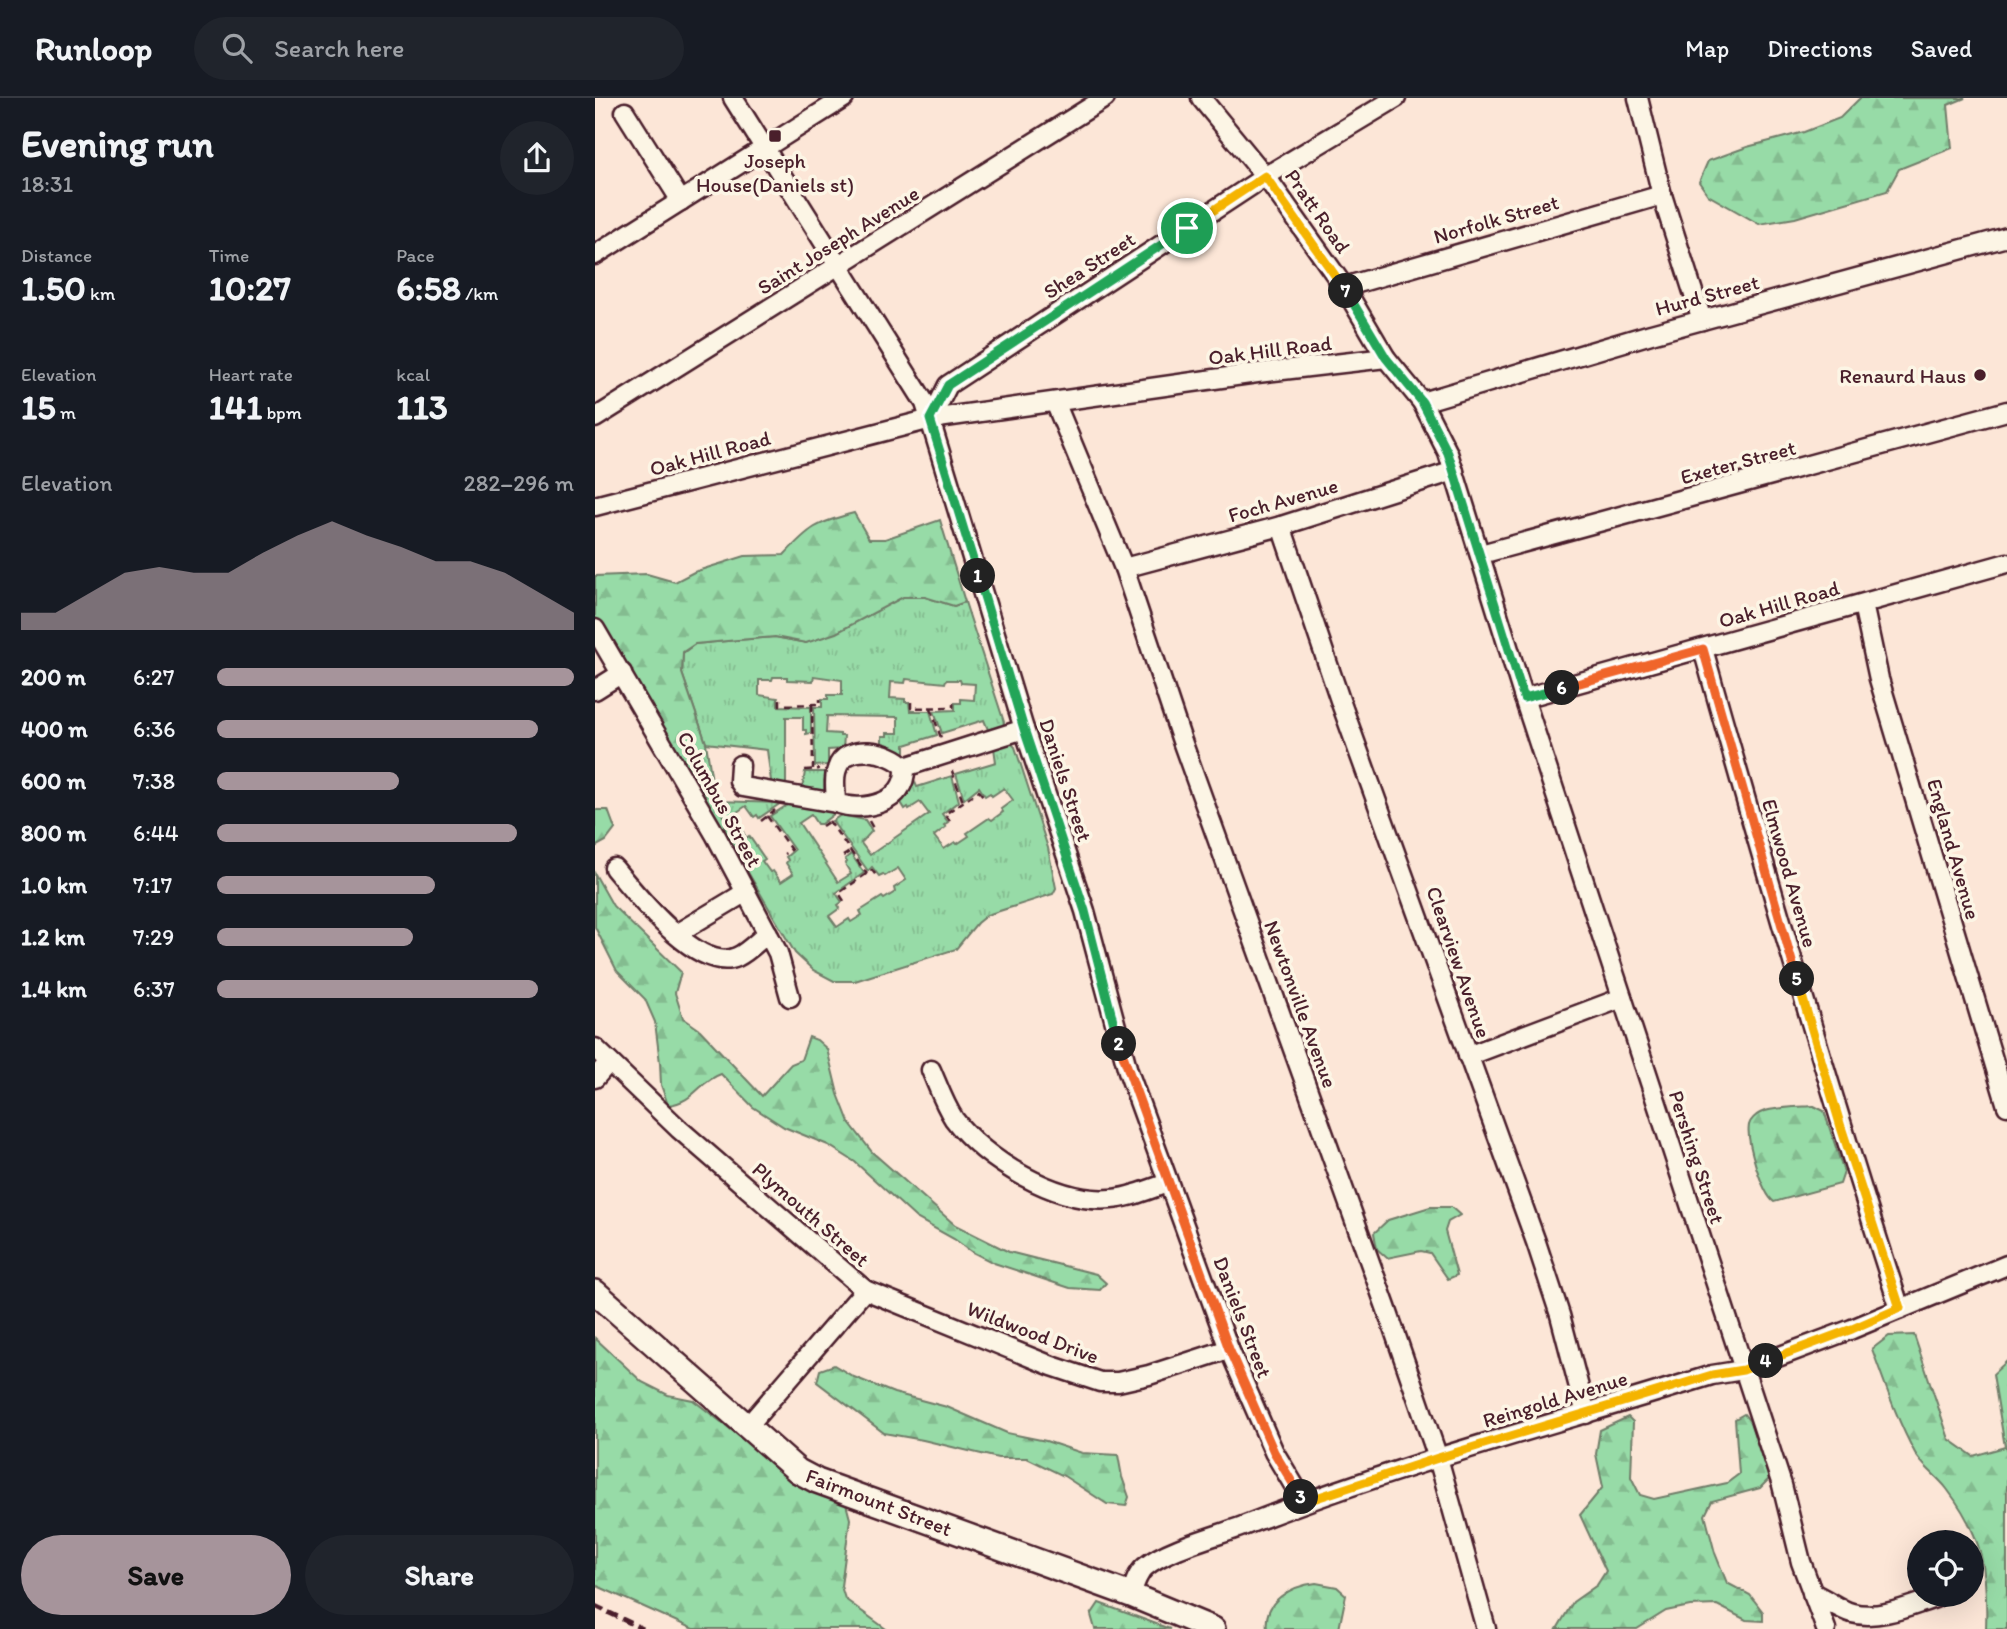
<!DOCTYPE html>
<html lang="en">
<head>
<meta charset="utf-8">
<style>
  body { margin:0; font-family:Itim,sans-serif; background:#20242c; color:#f1f3f6; height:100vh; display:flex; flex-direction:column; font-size:26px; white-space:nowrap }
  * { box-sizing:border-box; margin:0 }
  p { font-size:23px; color:#9ea1a6 }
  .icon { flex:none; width:38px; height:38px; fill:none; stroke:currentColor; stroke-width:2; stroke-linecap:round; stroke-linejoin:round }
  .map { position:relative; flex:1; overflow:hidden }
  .sheet { display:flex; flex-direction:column; background:#171b24; width:595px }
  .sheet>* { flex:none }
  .buttons { position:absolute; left:1312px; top:1432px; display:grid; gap:14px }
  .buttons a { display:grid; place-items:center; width:77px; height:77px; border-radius:50%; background:#171b24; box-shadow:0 7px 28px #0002; font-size:35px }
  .pin { position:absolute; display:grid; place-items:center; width:60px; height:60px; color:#fff; margin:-30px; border:4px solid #fff; border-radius:50%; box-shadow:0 2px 7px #0007 }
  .km { position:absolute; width:35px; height:35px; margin:-18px; border-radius:50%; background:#222; color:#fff; font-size:19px; line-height:35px; text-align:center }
  .round { display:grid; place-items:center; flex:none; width:74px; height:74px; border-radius:37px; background:#20242c }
  .overview { display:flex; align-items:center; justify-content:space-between; height:119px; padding:0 21px }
  h1 { font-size:38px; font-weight:800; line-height:52px }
  .stats { display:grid; grid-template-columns:repeat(3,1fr); gap:10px; height:119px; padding:7px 21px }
  .stats div { display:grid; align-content:center }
  .stats b { font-size:35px; font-weight:800 }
  .stats small { font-size:19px; font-weight:400 }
  .stats p { font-size:19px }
  .chart { height:196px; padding:14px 21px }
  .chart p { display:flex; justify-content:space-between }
  .chart svg { width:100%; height:126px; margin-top:7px; fill:#a6949b; opacity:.7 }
  .primary-button { display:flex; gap:14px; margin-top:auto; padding:14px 21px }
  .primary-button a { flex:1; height:80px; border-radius:42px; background:#a6949b; color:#111; font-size:28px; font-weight:800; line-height:80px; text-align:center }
  .primary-button a+a { background:#20242c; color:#f1f3f6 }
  ul { padding:0 21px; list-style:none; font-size:23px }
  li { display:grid; grid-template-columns:112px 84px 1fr; align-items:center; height:52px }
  li i { height:18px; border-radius:9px; background:#a6949b }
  header { display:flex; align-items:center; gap:42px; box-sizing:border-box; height:98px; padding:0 35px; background:#171b24; border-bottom:2px solid #363941 }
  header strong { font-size:33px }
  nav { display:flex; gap:38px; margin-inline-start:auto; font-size:24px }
  .search { width:490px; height:63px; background:#20242c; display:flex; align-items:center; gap:18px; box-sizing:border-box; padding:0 24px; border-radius:38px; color:#9ea1a6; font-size:26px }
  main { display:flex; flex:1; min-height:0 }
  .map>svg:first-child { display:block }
</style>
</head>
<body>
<header>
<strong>Runloop</strong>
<div class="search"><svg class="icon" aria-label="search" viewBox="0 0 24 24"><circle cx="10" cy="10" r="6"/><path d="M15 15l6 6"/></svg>Search here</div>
<nav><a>Map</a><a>Directions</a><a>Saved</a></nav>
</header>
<main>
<section class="sheet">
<div class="overview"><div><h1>Evening run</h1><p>18:31</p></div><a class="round"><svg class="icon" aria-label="share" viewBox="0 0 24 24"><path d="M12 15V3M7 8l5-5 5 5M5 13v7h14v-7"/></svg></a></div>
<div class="stats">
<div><p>Distance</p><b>1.50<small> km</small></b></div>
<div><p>Time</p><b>10:27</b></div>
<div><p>Pace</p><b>6:58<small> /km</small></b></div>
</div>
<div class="stats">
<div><p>Elevation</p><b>15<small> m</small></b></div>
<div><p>Heart rate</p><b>141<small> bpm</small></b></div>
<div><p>kcal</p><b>113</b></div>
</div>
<div class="chart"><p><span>Elevation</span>282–296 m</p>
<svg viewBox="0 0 160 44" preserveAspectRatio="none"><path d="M0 44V38L10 38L20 31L30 24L40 22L50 24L60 24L70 17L80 11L90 6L100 11L110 15L120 20L130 20L140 24L150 31L160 38V44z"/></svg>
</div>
<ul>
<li><b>200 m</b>6:27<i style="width:100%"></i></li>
<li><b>400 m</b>6:36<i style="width:90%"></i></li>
<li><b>600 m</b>7:38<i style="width:51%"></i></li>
<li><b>800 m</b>6:44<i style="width:84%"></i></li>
<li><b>1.0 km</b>7:17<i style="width:61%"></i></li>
<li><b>1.2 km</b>7:29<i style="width:55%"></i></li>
<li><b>1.4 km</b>6:37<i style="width:90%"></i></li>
</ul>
<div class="primary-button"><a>Save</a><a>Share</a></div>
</section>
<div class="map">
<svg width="1412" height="1531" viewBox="0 0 1412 1531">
  <defs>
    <pattern id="grass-tufts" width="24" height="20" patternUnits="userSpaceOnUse" patternTransform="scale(1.75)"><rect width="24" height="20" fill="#97dba7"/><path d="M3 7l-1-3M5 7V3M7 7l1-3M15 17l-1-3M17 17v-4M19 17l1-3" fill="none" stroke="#84bc90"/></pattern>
    <pattern id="forest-firs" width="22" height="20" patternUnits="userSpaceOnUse" patternTransform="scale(1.75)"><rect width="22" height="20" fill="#97dba7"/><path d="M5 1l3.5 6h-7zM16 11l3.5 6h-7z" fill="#84bc90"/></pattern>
  </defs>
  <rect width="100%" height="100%" fill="#fce6d7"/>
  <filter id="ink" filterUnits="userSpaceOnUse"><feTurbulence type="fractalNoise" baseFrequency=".0143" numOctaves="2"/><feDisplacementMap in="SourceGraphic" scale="14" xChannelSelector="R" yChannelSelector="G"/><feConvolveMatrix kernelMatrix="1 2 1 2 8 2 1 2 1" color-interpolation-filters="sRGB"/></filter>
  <g filter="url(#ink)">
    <g fill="url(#grass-tufts)" stroke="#707d69" stroke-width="2">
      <path d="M308 499H330L359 508 370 504 409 624 408 629 394 634 389 622 347 635 339 613 360 612V605H366V601L379 602 380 586 366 585 365 582H351L350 585 311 581 310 585 296 584 295 600 310 601V604H314L315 613H335L342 637 310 647V656L287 646V638H292V635H303V619L232 618 231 635 245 636V638H249L248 651 233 652V667L220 668 219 609H227V601H233V597H247V582L219 578 218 583 192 582V579H178L177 582H164V597L183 600V608L216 609V635L211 636V632H208V619H191V690L207 691 210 674H230L229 695 179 690 176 683 172 652 111 645 87 575 88 555 100 546 143 542 180 539 211 545Z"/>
      <path d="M415 644 420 649 453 750 461 790 458 796 392 817 382 825 361 851 260 883H239L218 872 200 855 130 735V723L122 703 186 705 164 720 162 717 159 719 151 708 139 716 151 740 154 738 170 761 167 763 175 774 178 773 186 784 198 776 191 765 193 762 191 759 199 752 175 718 194 706 240 715 226 726H222L216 717 204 725 243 784 256 776 250 766 252 764 250 761 256 756 269 775 241 795 247 804 243 807 245 810 234 818 242 829 254 821 256 824 267 817 265 813 287 799 289 801 300 794 299 790 311 782 303 770 290 778 288 776 284 778 277 769 273 773 237 723 246 717 270 722 277 733 266 745 275 757 334 716 325 704 314 711 313 709 310 711 305 703 314 692 318 679 322 689 357 678 364 703 347 716 353 724 349 727 351 729 339 738 349 751 360 744 362 746 374 738 372 735 394 720 397 722 408 714 406 711 418 702 409 690 397 698 395 695 390 698 384 689 369 701 361 676 401 664 399 650Z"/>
    </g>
    <g fill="url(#forest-firs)" stroke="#707d69" stroke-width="2">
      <path d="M1265 0H1370L1353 7 1357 50 1304 71 1292 93 1200 120 1164 126 1113 97 1104 84 1113 63 1152 49 1209 34 1245 20Z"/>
      <path d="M259 415 274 441H290L345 422 370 504 359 508 330 499H308L241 535 211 545 180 539 143 542 100 546 88 554 87 575 111 645 119 696 130 723V735L124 733 0 519V478L52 476 80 484 99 474 150 458 189 457C215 429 221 425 259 415Z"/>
      <path d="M0 712H13L20 731 11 743 0 749Z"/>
      <path d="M0 776 18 808 86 874 80 895 88 920 105 932 167 998 196 966 206 962 214 939 222 942 232 951 243 996 254 1024 277 1054 360 1127 414 1154 501 1176 511 1185 505 1192 475 1190 399 1165 377 1154 359 1141 321 1120 260 1064 233 1047 189 1029 158 1009 126 976C103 984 100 1004 73 1007L66 987 65 965 60 924 50 901 22 873 0 829Z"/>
      <path d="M1219 1008 1229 1013 1249 1074 1245 1086 1179 1104C1167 1095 1151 1043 1154 1027 1155 1022 1161 1017 1165 1015 1176 1009 1205 1009 1219 1008Z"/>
      <path d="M835 1109H856L865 1117 853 1124 850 1133 862 1177 853 1181 835 1155 826 1153 792 1160 782 1151 779 1135 793 1122Z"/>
      <path d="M1319 1237 1354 1341 1378 1358 1410 1349 1398 1276 1412 1263V1531H1391C1393 1473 1388 1438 1352 1391 1343 1379 1326 1367 1320 1355 1302 1322 1290 1286 1277 1251L1294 1238Z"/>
      <path d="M0 1240 47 1284 73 1297 98 1302 207 1387 240 1399 251 1406 255 1421 246 1488 250 1501 291 1531H98L0 1487Z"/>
      <path d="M239 1267 259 1279 299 1295 352 1309 412 1335 451 1343 487 1355 523 1357 527 1379 534 1399 531 1408 512 1406 469 1378 432 1360H403L328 1342 289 1335 222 1284 225 1272Z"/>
      <path d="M1149 1316 1155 1324 1174 1381 1165 1390 1117 1403 1110 1417 1120 1455 1132 1485 1155 1497 1168 1514V1523L1151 1522 1122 1507 1095 1508 1071 1513 1042 1531H962L978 1504 1002 1487 1011 1473 985 1417 1008 1389 1001 1356 1005 1332 1033 1319 1038 1324 1036 1379 1045 1397 1059 1401 1132 1385 1144 1376 1140 1321Z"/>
      <path d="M721 1485 742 1489 751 1497 744 1531H672C668 1502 697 1488 721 1485Z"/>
      <path d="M504 1505 575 1531H500L496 1517Z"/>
    </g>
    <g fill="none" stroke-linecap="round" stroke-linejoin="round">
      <g stroke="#4a1f2b" stroke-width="23">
        <g id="minor">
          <path d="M138 0 330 305 429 631 490 813 533 973 634 1251 679 1354 709 1404"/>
          <path d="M606 0 674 83 749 189 791 260 827 304 853 355 929 600 1187 1387 1206 1464 1231 1531"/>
          <path d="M1043 0 1067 97 1107 222"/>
          <path d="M30 14 86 103"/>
          <path d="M0 157 249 0"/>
          <path d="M749 189 1067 97"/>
          <path d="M460 304 529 470 587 643 791 1209 843 1360 891 1531"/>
          <path d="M827 304 1056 236 1412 139"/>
          <path d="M0 320 510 0"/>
          <path d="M336 321 353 287 671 78 801 0"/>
          <path d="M0 408 336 321 662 275 791 260"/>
          <path d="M686 428 746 605 941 1144 965 1217 991 1316"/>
          <path d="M886 456 1412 313"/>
          <path d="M529 470 686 428 859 373"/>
          <path d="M1268 506 1284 581 1412 1008"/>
          <path d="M0 531 121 738 183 855 195 899"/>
          <path d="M1108 551C1170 772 1234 992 1305 1211"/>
          <path d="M0 592 27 575"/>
          <path d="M929 600 1412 465"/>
          <path d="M145 667 144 683 148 689 241 705"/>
          <path d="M310 669C312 705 269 715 241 705 241 694 238 681 242 671 250 644 295 652 310 669L429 631"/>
          <path d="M19 770C40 795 104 877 142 859 153 854 163 843 173 835"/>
          <path d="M81 836 151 794"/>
          <path d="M0 950 84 1031 270 1192 152 1329"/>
          <path d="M873 958 1027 900"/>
          <path d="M336 972C343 988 349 1006 359 1021 389 1062 463 1106 516 1101 535 1100 554 1091 573 1085"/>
          <path d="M0 980 14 964"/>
          <path d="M270 1192 457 1268 505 1284H523L554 1277 634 1251"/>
          <path d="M1217 1495C1230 1500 1245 1512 1257 1515 1284 1522 1315 1508 1340 1500"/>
          <path d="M536 1497C539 1487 542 1476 550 1469 571 1451 622 1438 648 1428 801 1367 960 1326 1117 1277L1148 1272 1257 1231 1412 1167"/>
        </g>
      </g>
      <g stroke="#4a1f2b" stroke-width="28">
        <path id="major" d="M0 1194 203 1373 222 1383 536 1497 618 1531"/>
      </g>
      <g stroke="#4a1f2b" stroke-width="2.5" stroke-dasharray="7 5" stroke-linecap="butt">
        <path d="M185 601V607L225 606V601"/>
        <path d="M316 604V610L358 609V605"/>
        <path d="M217 606 218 671"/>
        <path d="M336 610 346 640"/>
        <path d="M210 672 224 671"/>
        <path d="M357 673 368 704"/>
        <path d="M172 718 196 752 189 756"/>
        <path d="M166 723 180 712"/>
        <path d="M234 723 272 776"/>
        <path d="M274 723 279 732"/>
        <path d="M355 723 350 716 384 693 389 699"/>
        <path d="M227 728 236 722"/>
        <path d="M248 758 256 753"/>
        <path d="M249 803 244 795 277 772 282 779"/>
      </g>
      <use href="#minor" stroke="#fcf5e5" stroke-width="18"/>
      <use href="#major" stroke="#fcf5e5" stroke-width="23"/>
      <path stroke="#4a1f2b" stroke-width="5" stroke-dasharray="10 5" stroke-linecap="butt" d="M0 1508 48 1531"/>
    </g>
  </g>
  <g fill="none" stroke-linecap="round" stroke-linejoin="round" filter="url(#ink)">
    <g stroke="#fff" stroke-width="14">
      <path id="split-1" d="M383 478 335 321 353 287 592 130"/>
    </g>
    <g stroke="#fff" stroke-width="14">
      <path id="split-2" d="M383 478 429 631 490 813 524 946"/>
    </g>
    <g stroke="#fff" stroke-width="14">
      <path id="split-3" d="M524 946 634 1251 679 1354 706 1399"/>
    </g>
    <g stroke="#fff" stroke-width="14">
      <path id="split-4" d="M706 1399 709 1404 843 1360 1117 1277 1148 1272 1171 1263"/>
    </g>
    <g stroke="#fff" stroke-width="14">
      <path id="split-5" d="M1171 1263 1257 1231 1305 1210 1246 1029 1202 881"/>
    </g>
    <g stroke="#fff" stroke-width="14">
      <path id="split-6" d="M967 590 1108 551 1202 881"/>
    </g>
    <g stroke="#fff" stroke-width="14">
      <path id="split-7" d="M751 193 791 260 827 304 853 355 929 600 967 590"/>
    </g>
    <g stroke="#fff" stroke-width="14">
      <path id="split-8" d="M592 130 670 78 751 193"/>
    </g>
    <use href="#split-1" stroke="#22a559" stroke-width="9"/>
    <use href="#split-2" stroke="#22a559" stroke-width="9"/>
    <use href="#split-3" stroke="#f0652b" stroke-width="9"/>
    <use href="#split-4" stroke="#f5b400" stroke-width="9"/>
    <use href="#split-5" stroke="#f5b400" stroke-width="9"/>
    <use href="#split-6" stroke="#f0652b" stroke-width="9"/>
    <use href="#split-7" stroke="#22a559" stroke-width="9"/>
    <use href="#split-8" stroke="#f5b400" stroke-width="9"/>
  </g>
  <g fill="#4a1f2b" stroke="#fcf5e5" stroke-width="2.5">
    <rect x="173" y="31" width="14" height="14" rx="3.5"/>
    <circle cx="1385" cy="277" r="7"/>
  </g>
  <g text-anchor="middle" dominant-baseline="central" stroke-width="7" stroke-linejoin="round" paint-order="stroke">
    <g font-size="21" fill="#4a1f2b" stroke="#fcf5e5">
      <text x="180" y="62">Joseph<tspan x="180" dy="24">House(Daniels st)</tspan></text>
      <text x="1371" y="277" text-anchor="end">Renaurd Haus</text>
    </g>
    <g font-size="21" fill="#4a1f2b" stroke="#fcf5e5">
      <text transform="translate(723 113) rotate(55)">Pratt Road</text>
      <text transform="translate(901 121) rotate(-16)">Norfolk Street</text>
      <text transform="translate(243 142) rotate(-32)">Saint Joseph Avenue</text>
      <text transform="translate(494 167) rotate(-33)">Shea Street</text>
      <text transform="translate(1112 197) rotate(-15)">Hurd Street</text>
      <text transform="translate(675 252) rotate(-7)">Oak Hill Road</text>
      <text transform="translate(115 355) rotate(-15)">Oak Hill Road</text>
      <text transform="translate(1143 364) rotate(-15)">Exeter Street</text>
      <text transform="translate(688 402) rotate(-16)">Foch Avenue</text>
      <text transform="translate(1184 506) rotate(-16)">Oak Hill Road</text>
      <text transform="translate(471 682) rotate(72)">Daniels Street</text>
      <text transform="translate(125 701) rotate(61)">Columbus Street</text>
      <text transform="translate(1359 751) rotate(74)">England Avenue</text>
      <text transform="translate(1195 775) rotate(74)">Elmwood Avenue</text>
      <text transform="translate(864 864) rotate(71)">Clearview Avenue</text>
      <text transform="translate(706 906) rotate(70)">Newtonville Avenue</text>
      <text transform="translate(1102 1059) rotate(72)">Pershing Street</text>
      <text transform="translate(216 1116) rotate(41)">Plymouth Street</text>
      <text transform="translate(648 1219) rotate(69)">Daniels Street</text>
      <text transform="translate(438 1234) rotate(21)">Wildwood Drive</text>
      <text transform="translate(960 1301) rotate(-17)">Reingold Avenue</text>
      <text transform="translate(284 1404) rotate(21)">Fairmount Street</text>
    </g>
  </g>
</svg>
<div class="buttons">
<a><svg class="icon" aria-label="locate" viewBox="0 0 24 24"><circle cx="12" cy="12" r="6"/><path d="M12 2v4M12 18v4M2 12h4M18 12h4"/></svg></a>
</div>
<div class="pin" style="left:592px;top:130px;background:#1e9e55"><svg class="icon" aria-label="arrive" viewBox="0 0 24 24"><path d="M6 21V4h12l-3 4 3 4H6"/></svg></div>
<b class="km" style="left:383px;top:478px">1</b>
<b class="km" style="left:524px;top:946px">2</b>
<b class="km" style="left:706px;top:1399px">3</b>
<b class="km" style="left:1171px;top:1263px">4</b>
<b class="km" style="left:1202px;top:881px">5</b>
<b class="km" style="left:967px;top:590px">6</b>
<b class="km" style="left:751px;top:193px">7</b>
</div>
</main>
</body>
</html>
